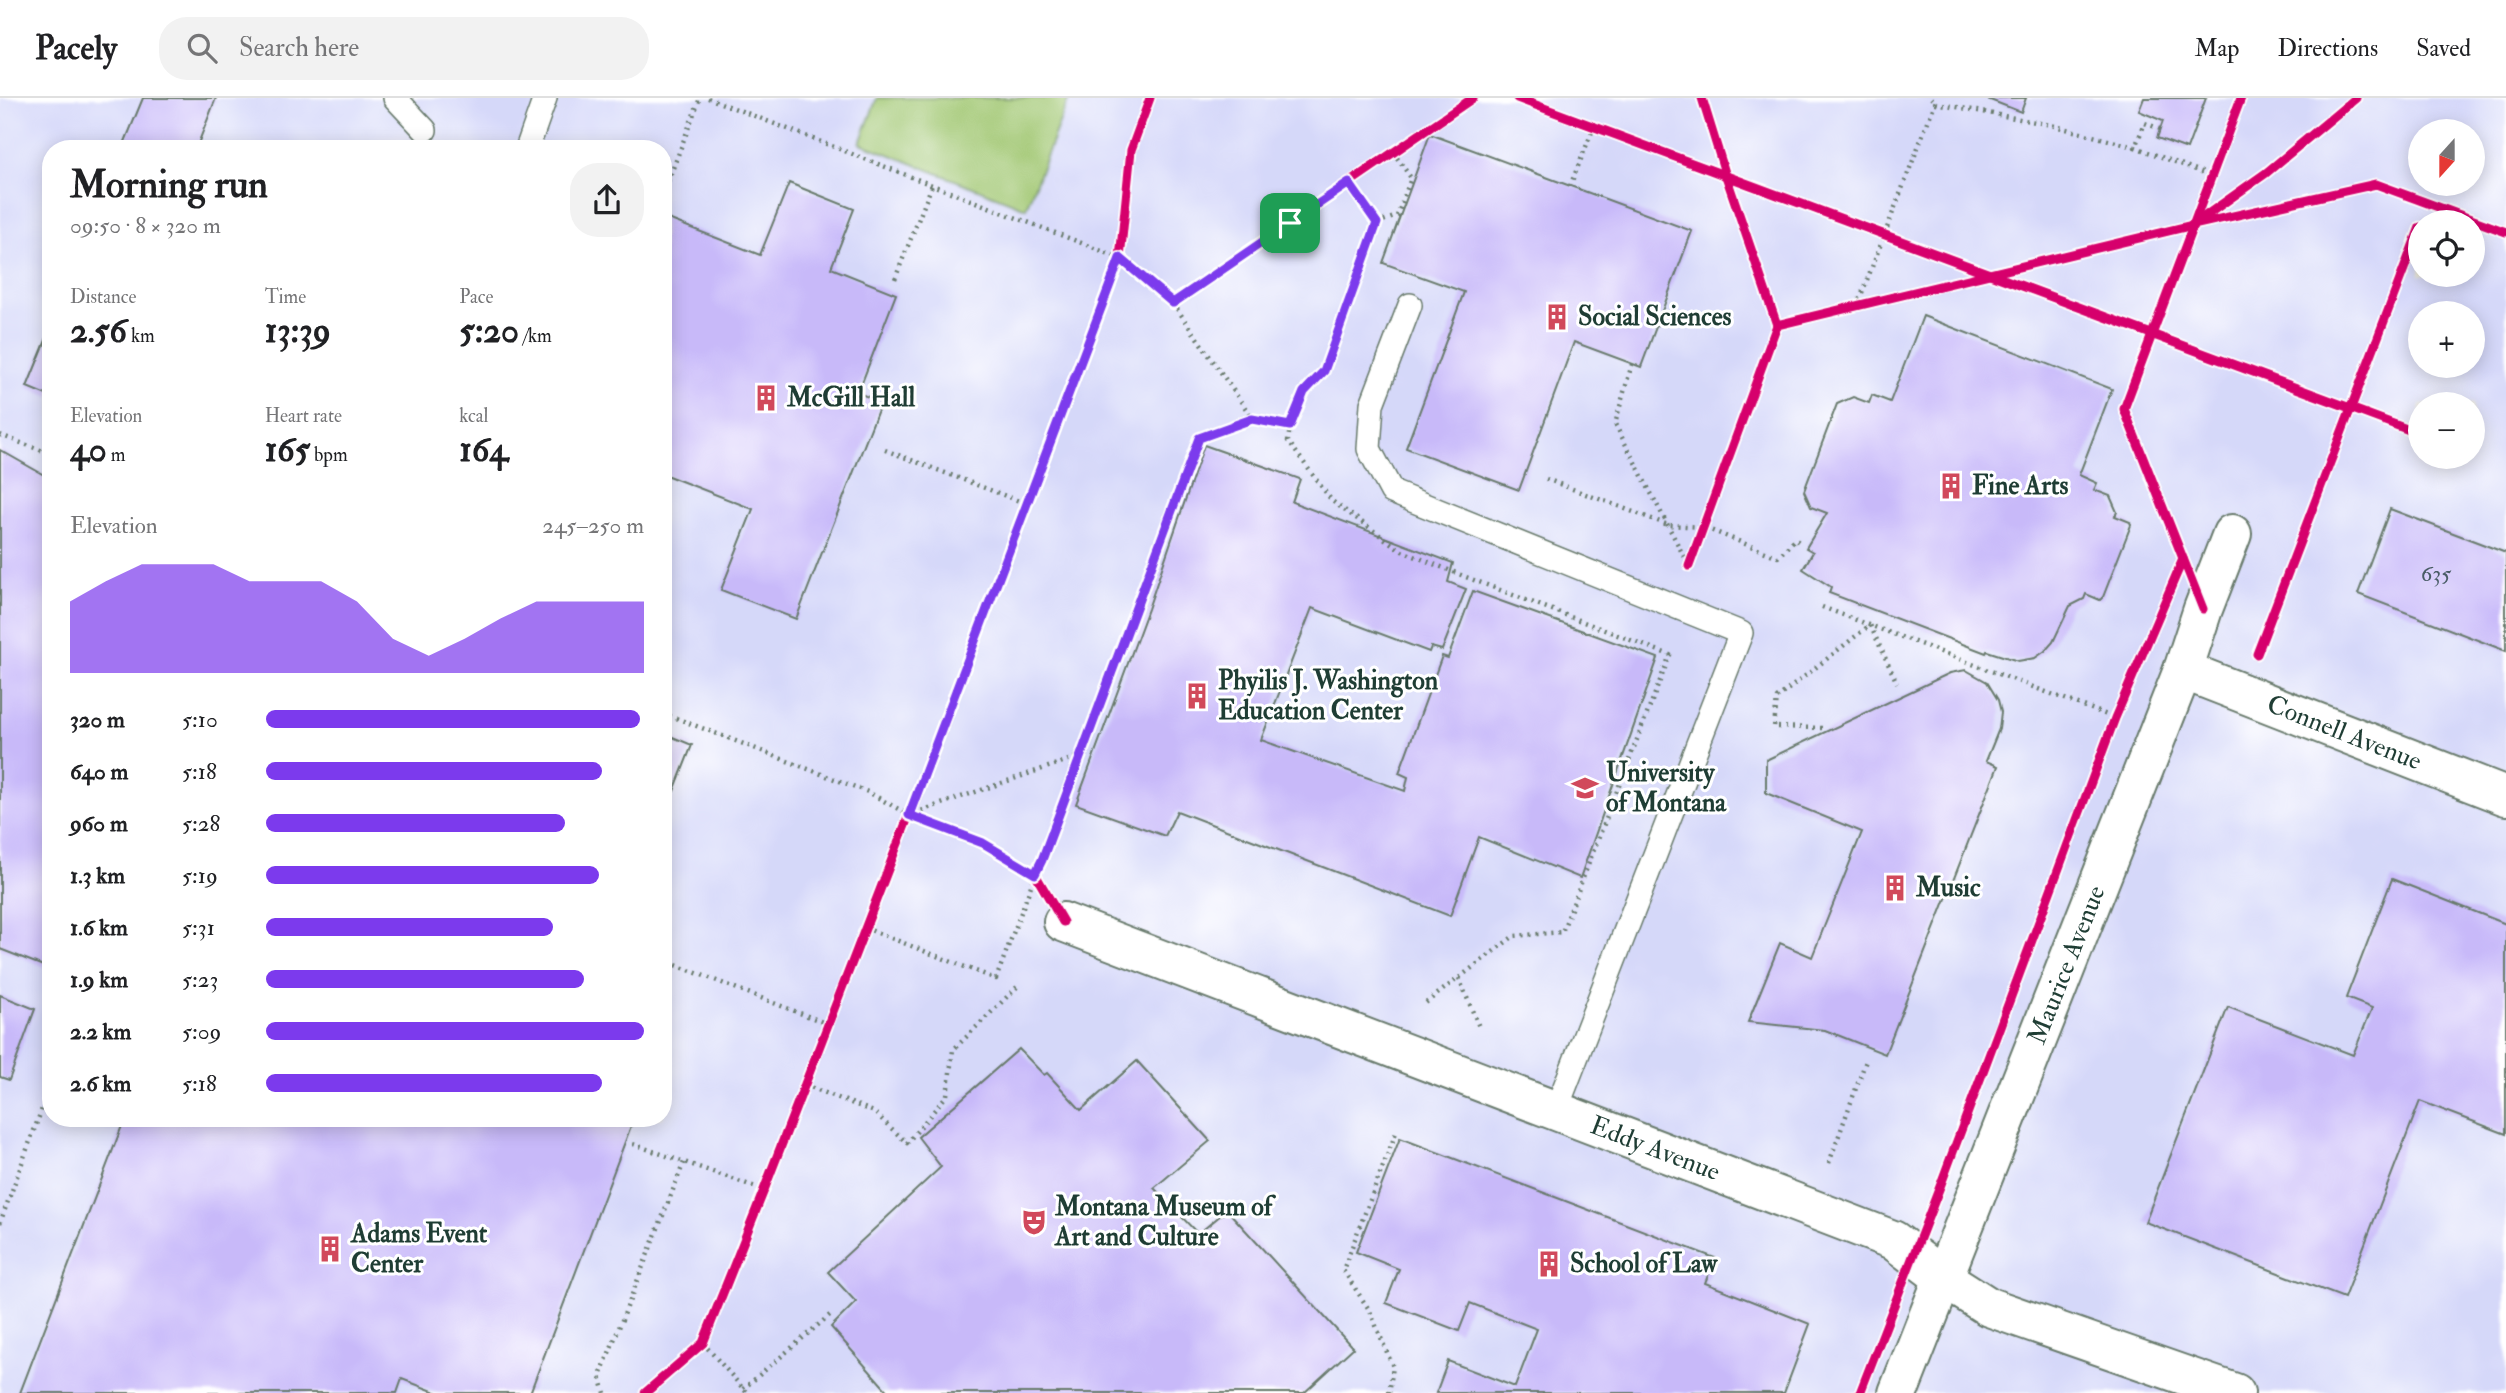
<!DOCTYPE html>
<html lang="en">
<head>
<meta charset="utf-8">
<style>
  body { margin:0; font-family:"IM FELL Double Pica",serif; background:#f2f2f2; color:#202124; height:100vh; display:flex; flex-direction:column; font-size:26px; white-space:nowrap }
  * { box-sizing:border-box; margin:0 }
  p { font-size:23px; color:#757577 }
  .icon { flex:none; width:38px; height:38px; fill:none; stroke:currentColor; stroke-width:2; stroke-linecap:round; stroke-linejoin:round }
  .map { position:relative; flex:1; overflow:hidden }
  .panel { position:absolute; left:42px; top:42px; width:630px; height:987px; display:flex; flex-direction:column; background:#fff; border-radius:28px; box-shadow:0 4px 18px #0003 }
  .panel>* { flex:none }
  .needle { width:46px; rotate:201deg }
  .tools { position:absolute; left:2408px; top:21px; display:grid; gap:14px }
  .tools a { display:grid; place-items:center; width:77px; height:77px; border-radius:50%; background:#fff; box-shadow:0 4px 18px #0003; font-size:35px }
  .pin { position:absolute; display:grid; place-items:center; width:60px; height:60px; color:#fff; margin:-30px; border-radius:14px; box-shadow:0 4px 10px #0006 }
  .round { display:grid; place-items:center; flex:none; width:74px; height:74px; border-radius:28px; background:#f2f2f2 }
  .summary { display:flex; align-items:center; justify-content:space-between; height:119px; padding:0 28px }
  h1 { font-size:38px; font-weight:700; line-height:52px }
  .stats { display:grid; grid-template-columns:repeat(3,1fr); gap:10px; height:119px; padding:7px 28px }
  .stats div { display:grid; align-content:center }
  .stats b { font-size:35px; font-weight:700 }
  .stats small { font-size:19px; font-weight:400 }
  .stats p { font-size:19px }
  .chart { height:196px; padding:14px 28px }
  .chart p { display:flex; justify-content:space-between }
  .chart svg { width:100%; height:126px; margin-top:7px; fill:#7c3aed; opacity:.7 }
  ul { padding:0 28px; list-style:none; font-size:23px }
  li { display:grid; grid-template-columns:112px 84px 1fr; align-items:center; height:52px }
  li i { height:18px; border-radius:9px; background:#7c3aed }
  header { display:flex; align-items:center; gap:42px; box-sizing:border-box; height:98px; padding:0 35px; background:#fff; border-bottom:2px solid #e0e0e0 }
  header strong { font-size:33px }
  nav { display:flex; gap:38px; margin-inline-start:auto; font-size:24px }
  .search { width:490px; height:63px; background:#f2f2f2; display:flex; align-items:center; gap:18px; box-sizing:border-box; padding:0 24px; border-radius:28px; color:#757577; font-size:26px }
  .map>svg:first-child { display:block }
</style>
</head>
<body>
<header>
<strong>Pacely</strong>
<div class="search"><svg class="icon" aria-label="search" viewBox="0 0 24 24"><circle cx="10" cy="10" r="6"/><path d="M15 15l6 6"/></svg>Search here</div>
<nav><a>Map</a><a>Directions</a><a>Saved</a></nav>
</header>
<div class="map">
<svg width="2506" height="1295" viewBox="0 0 2506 1295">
  <rect width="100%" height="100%" fill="#fff"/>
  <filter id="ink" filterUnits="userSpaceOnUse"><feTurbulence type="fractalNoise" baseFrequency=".0143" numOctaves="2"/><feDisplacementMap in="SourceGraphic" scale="14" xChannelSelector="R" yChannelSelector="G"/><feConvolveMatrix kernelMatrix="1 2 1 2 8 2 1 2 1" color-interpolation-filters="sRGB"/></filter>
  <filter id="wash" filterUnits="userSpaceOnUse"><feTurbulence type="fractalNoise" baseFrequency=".00686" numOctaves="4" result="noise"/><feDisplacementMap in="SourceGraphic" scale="28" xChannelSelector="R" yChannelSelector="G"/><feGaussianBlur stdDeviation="1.57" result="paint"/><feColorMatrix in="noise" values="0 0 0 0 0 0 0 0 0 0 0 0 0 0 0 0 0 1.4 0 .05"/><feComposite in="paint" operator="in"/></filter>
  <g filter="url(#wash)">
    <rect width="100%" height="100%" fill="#efebd5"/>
    <path fill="#d5d8f9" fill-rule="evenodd" d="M0 0H2506V1295H0ZM2420 33H2473V86H2420ZM51 51H663V1020H51ZM2420 124H2473V177H2420ZM2420 215H2473V268H2420ZM2420 306H2473V359H2420Z"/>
    <path fill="#a1c772" stroke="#608253" stroke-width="2" d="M877 0H1069L1026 110 860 45Z"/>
    <g id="blocks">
      <g fill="#c8b9f9">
        <path d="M143 0H216L196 51H122Z"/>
        <path d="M1985 0H2026L2021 14Z"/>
        <path d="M2144 0H2206L2187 51 2157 40 2163 23 2139 13Z"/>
        <path d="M1430 36 1692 133 1641 269 1574 244 1519 392 1406 350 1464 194 1383 165Z"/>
        <path d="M789 85 854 111 831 170 896 196 858 295 881 304 796 521 721 492 753 411 663 376V119L760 157Z"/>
        <path d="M1923 218 2112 291 2079 377 2097 385 2094 392 2110 398 2117 414 2115 418 2130 424 2131 427 2103 499 2100 502 2086 496 2084 501 2070 508 2053 544 2045 553 2035 560 2018 563 1987 553 1986 555 1829 495 1831 489 1803 471 1813 454 1806 450 1827 415 1811 409 1804 393 1837 306 1853 299 1869 305 1872 297 1890 304Z"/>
        <path d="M51 230V299L27 289Z"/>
        <path d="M1204 347 1300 381 1292 404 1453 465 1448 484 1466 491 1442 552 1431 549 1429 554 1312 510 1261 642 1405 693 1408 679 1399 675 1442 558 1448 560 1473 493 1658 560 1580 780 1479 739 1450 818 1177 713 1165 738 1076 706 1148 511Z"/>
        <path d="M0 352 51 381V871L0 851Z"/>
        <path d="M2390 411 2506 455V553L2358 496Z"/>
        <path d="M1966 572 1987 584 1998 602 2001 614 1999 631 1986 663 1998 668 1885 956 1825 932 1748 924 1780 845 1812 859 1862 734 1766 695V662L1950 575Z"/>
        <path d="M663 635 692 647 674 693 663 689Z"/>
        <path d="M2392 781 2506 826V1036L2420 1003 2344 1200 2145 1124 2228 909 2353 957 2372 910 2346 900Z"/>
        <path d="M0 897 35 911 9 982 0 979Z"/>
        <path d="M1019 951 1044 977 1047 975 1081 1012 1137 963 1210 1043 1154 1090 1198 1136 1227 1112 1353 1250 1304 1295H889L831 1229 856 1204 828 1174 941 1069 918 1039Z"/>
        <path d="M125 1020H634L530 1295H438L402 1281 397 1295H20Z"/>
        <path d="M1400 1040 1715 1160 1705 1185 1810 1226 1784 1295H1436L1448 1263 1515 1289 1537 1231 1470 1205 1459 1233 1386 1205 1399 1171 1356 1154Z"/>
      </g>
    </g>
  </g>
  <g filter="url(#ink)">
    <use href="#blocks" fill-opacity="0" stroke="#687a6c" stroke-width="2"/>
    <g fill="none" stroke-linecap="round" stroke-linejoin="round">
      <g stroke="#687a6c" stroke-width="26">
        <g id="lane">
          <path d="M395 0 425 32"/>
          <path d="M527 51 545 0"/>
          <path d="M1410 207 1372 306 1369 351 1392 394 1741 535 1556 1012"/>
        </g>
      </g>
      <g stroke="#687a6c" stroke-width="42">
        <g id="street">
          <path id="s1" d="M2183 572 2506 698"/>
          <path id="s2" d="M1063 824 1893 1142 1942 1179 1989 1209 2235 1295"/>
          <path id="s3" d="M1898 1295 2183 572 2203 511 2232 436"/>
        </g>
      </g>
      <g stroke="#687a6c" stroke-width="4.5" stroke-dasharray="2 5" stroke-linecap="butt">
        <path d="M708 0 1120 160"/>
        <path d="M1931 0 1936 5 2051 27 2135 49"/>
        <path d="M2160 31 2145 25 2135 49 2212 78"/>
        <path d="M1349 85 1377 125 1397 118 1411 80 1393 54"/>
        <path d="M1570 88 1594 29"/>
        <path d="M663 96 700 0"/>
        <path d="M895 181 932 87"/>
        <path d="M1173 205 1253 321"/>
        <path d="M1857 208 1937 0"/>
        <path d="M1632 266 1615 326 1689 468"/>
        <path d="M1290 328 1288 343 1332 403 1402 453 1466 479 1670 557 1562 834 1514 838 1423 907"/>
        <path d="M0 337 51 356"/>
        <path d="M885 352 1027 406"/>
        <path d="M1546 381 1668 427 1703 429 1778 459 1795 441 1800 445"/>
        <path d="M1822 509 2115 620"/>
        <path d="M663 615 868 694 909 717 1080 658"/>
        <path d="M1822 630 1774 629 1777 600 1870 527 1897 585"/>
        <path d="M865 830 996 881 1199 340 1253 321 1290 328 1304 294 1324 273 1377 125"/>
        <path d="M663 862 828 926"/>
        <path d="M1459 880 1479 929"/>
        <path d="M805 987 874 1014 907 1045 947 997 953 952 1017 889"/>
        <path d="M633 1046 764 1092"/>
        <path d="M1829 1065 1867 960"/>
        <path d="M0 1125 51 986"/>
        <path d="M703 1245 747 1295"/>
        <path d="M743 1291 831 1216"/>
        <path d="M605 1295 600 1278 684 1064"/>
        <path d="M1389 1295 1393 1269 1370 1213 1343 1172 1397 1032"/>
      </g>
      <use href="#lane" stroke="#fff" stroke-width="23"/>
      <use href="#street" stroke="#fff" stroke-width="38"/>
      <g stroke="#fff" stroke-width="13">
        <g id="cycleway">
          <path d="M1517 0 2420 336"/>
          <path d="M2201 121 2266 75 2356 0"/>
          <path d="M1120 160 1173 205 1473 0"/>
          <path d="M1777 227 2193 127 2376 86 2506 134"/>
          <path d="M1689 468 1777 227 1726 78 1702 0"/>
          <path d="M2203 511 2124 311 2241 0"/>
          <path d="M2257 556 2420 129"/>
          <path d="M909 717 983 745 1035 776 1063 824"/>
          <path d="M645 1295 703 1245 764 1092 909 717 1120 160 1131 52 1150 0"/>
          <path d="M1860 1295 1941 1086 2115 620 2183 461"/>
        </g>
      </g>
      <use href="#cycleway" stroke="#d6006c" stroke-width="9"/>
    </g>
  </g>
  <g fill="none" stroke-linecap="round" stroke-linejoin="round" filter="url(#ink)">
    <g stroke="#fff" stroke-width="14">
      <path id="route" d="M1349 85 1377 125 1324 273 1304 294 1290 328 1252 321 1199 340 1042 762 1035 776 983 745 909 717 1120 160 1173 205Z"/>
    </g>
    <use href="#route" stroke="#7c3aed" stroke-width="9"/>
  </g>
  <defs>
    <g id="building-bare" transform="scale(2.1)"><path d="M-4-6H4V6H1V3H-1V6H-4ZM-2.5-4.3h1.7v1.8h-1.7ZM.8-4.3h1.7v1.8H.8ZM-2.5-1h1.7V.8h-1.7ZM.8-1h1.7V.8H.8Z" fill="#d1495b" stroke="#fff" stroke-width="2.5" paint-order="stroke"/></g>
    <g id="university-bare" transform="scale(2.1)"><path d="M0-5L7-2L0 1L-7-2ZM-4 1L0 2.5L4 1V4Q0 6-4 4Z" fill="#d1495b" stroke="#fff" stroke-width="2.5" paint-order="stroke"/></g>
    <g id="theatre-bare" transform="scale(2.1)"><path d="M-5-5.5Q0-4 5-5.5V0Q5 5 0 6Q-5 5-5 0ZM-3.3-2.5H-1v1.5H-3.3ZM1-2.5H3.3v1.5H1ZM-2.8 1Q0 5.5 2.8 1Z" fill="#d1495b" stroke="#fff" stroke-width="2.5" paint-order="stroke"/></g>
  </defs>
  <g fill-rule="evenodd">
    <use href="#building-bare" x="1557" y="219"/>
    <use href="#building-bare" x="766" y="300"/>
    <use href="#building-bare" x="1951" y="388"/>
    <use href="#building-bare" x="1197" y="598"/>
    <use href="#university-bare" x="1585" y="690"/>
    <use href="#building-bare" x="1895" y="790"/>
    <use href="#theatre-bare" x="1034" y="1124"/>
    <use href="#building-bare" x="330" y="1151"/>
    <use href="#building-bare" x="1549" y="1166"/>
  </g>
  <g text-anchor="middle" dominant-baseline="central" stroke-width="6" stroke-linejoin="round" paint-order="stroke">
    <g font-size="23" fill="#495c65">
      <text x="2436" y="475">635</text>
    </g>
    <g font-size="26" font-weight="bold" fill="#1f3d34" stroke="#fff" text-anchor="start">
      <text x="1578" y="219">Social Sciences</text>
      <text x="787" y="300">McGill Hall</text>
      <text x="1972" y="388">Fine Arts</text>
      <text x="1218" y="583">Phyilis J. Washington<tspan x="1218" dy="30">Education Center</tspan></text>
      <text x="1606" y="675">University<tspan x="1606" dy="30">of Montana</tspan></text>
      <text x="1916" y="790">Music</text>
      <text x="1055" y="1109">Montana Museum of<tspan x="1055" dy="30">Art and Culture</tspan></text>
      <text x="351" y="1136">Adams Event<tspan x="351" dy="30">Center</tspan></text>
      <text x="1570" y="1166">School of Law</text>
    </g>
    <g font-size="26" fill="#1f3d34" stroke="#fff">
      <text stroke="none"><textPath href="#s1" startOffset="173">Connell Avenue</textPath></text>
      <text stroke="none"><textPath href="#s3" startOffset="460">Maurice Avenue</textPath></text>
      <text stroke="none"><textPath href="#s2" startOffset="634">Eddy Avenue</textPath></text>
    </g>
  </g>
</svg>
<div class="tools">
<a><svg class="needle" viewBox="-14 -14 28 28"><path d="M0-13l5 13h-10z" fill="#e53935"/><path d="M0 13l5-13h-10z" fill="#757577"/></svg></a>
<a><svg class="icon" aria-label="locate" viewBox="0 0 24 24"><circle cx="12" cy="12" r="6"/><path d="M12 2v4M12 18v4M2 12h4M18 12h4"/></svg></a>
<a>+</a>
<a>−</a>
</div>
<div class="pin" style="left:1290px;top:125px;background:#1e9e55"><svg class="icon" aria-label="arrive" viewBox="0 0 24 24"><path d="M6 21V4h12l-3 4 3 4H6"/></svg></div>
<section class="panel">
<div class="summary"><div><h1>Morning run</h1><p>09:50 · 8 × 320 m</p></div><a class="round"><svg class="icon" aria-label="share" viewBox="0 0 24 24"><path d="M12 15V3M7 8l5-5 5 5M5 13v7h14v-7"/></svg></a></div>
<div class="stats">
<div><p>Distance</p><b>2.56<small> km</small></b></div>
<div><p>Time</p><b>13:39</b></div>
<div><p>Pace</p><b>5:20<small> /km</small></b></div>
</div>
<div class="stats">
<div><p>Elevation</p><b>40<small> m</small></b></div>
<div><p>Heart rate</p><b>165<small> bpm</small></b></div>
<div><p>kcal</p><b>164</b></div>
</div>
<div class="chart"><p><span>Elevation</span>245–250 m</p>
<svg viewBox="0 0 160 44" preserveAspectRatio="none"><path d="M0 44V19L10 12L20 6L30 6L40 6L50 12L60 12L70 12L80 19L90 32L100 38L110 32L120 25L130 19L140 19L150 19L160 19V44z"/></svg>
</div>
<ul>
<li><b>320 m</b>5:10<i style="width:99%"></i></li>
<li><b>640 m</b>5:18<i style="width:89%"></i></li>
<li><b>960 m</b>5:28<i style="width:79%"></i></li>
<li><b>1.3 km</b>5:19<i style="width:88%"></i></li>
<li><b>1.6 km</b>5:31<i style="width:76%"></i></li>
<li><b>1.9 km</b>5:23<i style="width:84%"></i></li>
<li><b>2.2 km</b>5:09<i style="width:100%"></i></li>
<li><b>2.6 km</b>5:18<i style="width:89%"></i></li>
</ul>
</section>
</div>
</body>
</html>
